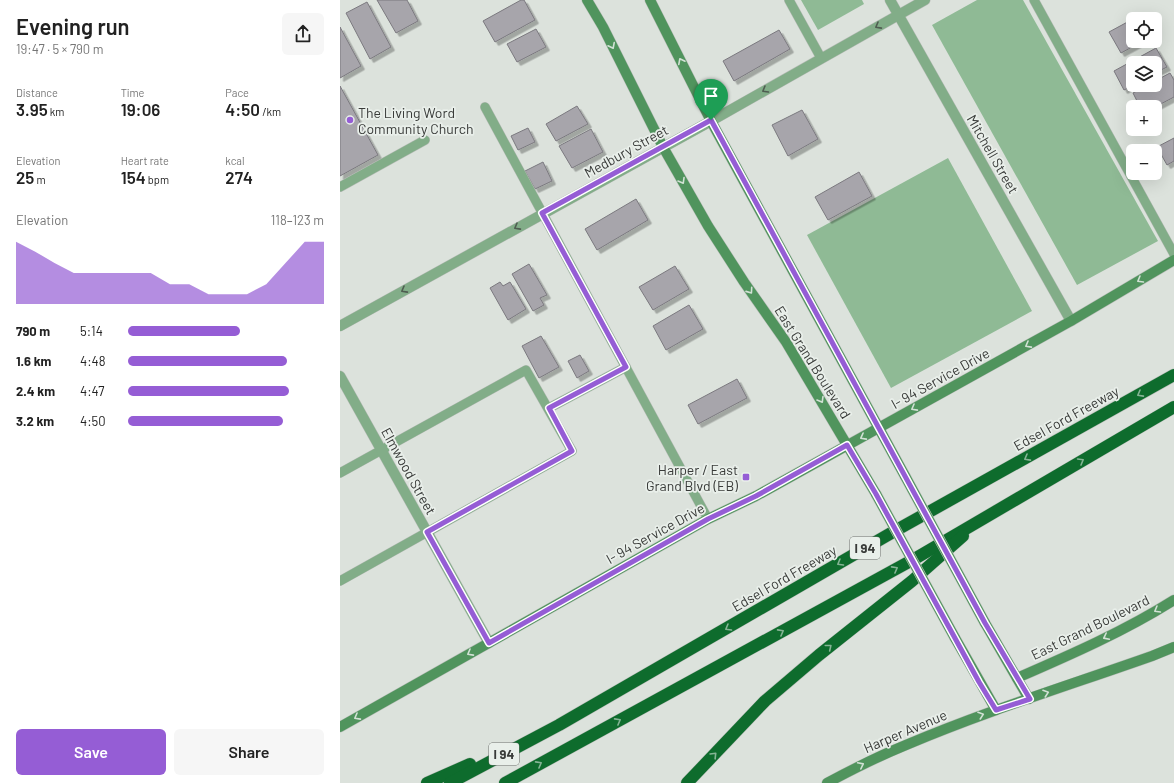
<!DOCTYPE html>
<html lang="en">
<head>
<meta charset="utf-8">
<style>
  body { margin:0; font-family:Barlow,sans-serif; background:#f6f6f6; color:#222; height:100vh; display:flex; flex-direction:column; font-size:15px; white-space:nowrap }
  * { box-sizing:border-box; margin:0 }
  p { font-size:13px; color:#767676 }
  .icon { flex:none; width:22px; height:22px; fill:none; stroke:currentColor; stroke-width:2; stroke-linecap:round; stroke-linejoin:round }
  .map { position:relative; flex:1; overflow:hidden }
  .panel { display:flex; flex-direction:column; background:#fff; width:340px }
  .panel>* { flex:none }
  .controls { position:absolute; left:786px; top:12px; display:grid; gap:8px }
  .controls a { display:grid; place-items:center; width:36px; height:36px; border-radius:6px; background:#fff; box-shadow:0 4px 16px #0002; font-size:20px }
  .pin { position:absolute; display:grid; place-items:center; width:34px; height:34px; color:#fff; margin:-41px -17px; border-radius:50% 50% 50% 0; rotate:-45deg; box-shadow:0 0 4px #0007 }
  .pin .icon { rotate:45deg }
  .round { display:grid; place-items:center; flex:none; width:42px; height:42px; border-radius:6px; background:#f6f6f6 }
  .overview { display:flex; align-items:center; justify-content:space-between; height:68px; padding:0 16px }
  h1 { font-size:22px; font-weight:600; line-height:30px }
  .figures { display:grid; grid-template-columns:repeat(3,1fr); gap:6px; height:68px; padding:4px 16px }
  .figures div { display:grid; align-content:center }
  .figures b { font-size:17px; font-weight:600 }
  .figures small { font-size:11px; font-weight:400 }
  .figures p { font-size:11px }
  .chart { height:112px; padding:8px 16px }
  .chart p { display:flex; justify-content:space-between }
  .chart svg { width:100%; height:72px; margin-top:4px; fill:#955dd5; opacity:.7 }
  .action { display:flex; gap:8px; margin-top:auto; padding:8px 16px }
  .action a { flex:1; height:46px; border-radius:6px; background:#955dd5; color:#fff; font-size:16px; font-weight:600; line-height:46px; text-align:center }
  .action a+a { background:#f6f6f6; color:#222 }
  ul { padding:0 16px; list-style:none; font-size:13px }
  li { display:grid; grid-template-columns:64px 48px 1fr; align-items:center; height:30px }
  li i { height:10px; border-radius:5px; background:#955dd5 }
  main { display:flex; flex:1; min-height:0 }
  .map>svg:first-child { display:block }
</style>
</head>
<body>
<main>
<section class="panel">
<div class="overview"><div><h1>Evening run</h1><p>19:47 · 5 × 790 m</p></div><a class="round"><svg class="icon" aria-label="share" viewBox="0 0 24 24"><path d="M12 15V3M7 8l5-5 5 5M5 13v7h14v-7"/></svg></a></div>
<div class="figures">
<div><p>Distance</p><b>3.95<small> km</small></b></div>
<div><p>Time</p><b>19:06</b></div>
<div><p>Pace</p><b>4:50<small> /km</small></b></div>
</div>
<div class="figures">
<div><p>Elevation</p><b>25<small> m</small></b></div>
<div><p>Heart rate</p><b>154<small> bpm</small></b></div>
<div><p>kcal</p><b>274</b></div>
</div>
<div class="chart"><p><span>Elevation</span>118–123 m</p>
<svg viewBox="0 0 160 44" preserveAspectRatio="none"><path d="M0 44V6L10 12L20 19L30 25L40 25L50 25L60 25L70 25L80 32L90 32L100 38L110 38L120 38L130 32L140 19L150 6L160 6V44z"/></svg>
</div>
<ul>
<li><b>790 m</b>5:14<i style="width:57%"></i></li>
<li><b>1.6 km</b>4:48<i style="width:81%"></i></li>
<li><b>2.4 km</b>4:47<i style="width:82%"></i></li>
<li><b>3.2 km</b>4:50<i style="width:79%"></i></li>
</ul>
<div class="action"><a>Save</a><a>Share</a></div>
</section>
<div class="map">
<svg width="834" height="783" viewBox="0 0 834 783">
  <defs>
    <filter id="shadow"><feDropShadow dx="3.5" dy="3.5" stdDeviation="0" flood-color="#0004"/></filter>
  </defs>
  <rect width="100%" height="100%" fill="#dce2dc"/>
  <g fill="#8fba95">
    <path d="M461 0H522L524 4 478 30Z"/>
    <path d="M637 0H683L818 241 737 285 592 25Z"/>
    <path d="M608 158 692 311 551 388 467 235Z"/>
  </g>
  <g fill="#a7a5ab" stroke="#7b797f" filter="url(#shadow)">
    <path d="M37 0H67L78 21 56 33Z"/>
    <path d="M181 0H184L195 20 155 42 143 21Z"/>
    <path d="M27 2 51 47 30 59 6 13Z"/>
    <path d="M793 19V41H803L781 53 769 32Z"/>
    <path d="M0 27 21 66 0 78Z"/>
    <path d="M196 29 206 47 177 62 167 44Z"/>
    <path d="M439 30 450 49 394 81 383 61Z"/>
    <path d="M816 48 827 67 815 73V63H793L794 85 784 90 774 71Z"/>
    <path d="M830 73 834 80V97L815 107H800L793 93 808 85H815V81Z"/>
    <path d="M0 86 38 155 0 176Z"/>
    <path d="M237 106 248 124 216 141 206 124Z"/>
    <path d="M462 110 478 139 448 156 432 125Z"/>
    <path d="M188 128 195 142 178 150 171 136Z"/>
    <path d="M251 129 263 152 232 168 219 146Z"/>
    <path d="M834 138V161L827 165 817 147Z"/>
    <path d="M203 162 212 181 195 189 185 171Z"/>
    <path d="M519 172 532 196 488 220 475 197Z"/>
    <path d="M296 199 308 220 257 250 245 229Z"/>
    <path d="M189 264 207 295 200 298 204 305 193 311 172 274Z"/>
    <path d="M335 266 349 289 313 310 299 287Z"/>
    <path d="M160 282 163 286 170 282 186 309 168 320 150 288Z"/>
    <path d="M349 305 363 329 326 350 313 326Z"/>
    <path d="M201 336 219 367 199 378 182 346Z"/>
    <path d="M240 355 249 371 237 378 228 361Z"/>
    <path d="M397 379 407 398 358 424 348 405Z"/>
  </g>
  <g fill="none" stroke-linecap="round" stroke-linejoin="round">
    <g stroke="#b8bdb8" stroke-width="10">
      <g id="lane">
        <path d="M449 0 481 58"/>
        <path d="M694 0 834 254"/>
        <path d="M145 107 368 519"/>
        <path d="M0 187 85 140"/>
        <path d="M209 408 286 367"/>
        <path d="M0 473 186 370 232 451 0 581"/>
      </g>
    </g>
    <g stroke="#b8bdb8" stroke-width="11">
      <g id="street">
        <path d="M550 0 731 321"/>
        <path d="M0 326 371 121 585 0"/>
        <path d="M0 376 149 643"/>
      </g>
    </g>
    <g stroke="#b8bdb8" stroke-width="11">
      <g id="secondary">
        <path d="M247 0 263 27 323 147 368 226 404 282 446 342 536 494"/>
        <path d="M310 0 371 121 565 476"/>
        <path d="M645 623 689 699"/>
        <path d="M615 638 656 710"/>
        <path d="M677 678C730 655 785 631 834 600"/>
        <path d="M0 727 368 519 416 496 731 321 834 260"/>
        <path d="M487 783C513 769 539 756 566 745 646 711 730 685 812 656L834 647"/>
      </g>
    </g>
    <g stroke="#b8bdb8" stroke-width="13">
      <g id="highway">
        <path d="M87 783 130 764"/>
        <path d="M110 783 219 725 553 532 834 375"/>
        <path d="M165 783 576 558 834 407"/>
        <path d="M347 783 425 701 479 655 572 581 623 536"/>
      </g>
    </g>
    <use href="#lane" stroke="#82ad88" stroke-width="9"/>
    <use href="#street" stroke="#82ad88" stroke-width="10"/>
    <use href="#secondary" stroke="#50945d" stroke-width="10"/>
    <use href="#highway" stroke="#0e6c2d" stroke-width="12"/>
    <g stroke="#b8bdb8" stroke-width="11" stroke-linecap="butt">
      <g id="secondary-bridge">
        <path d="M565 476 645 623"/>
        <path d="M536 494 615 638"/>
      </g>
    </g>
    <use href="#secondary-bridge" stroke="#50945d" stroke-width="10"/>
  </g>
  <defs><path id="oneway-chevron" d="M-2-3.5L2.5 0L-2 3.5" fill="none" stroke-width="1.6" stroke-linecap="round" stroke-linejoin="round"/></defs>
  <g stroke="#4f5d51">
    <use href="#oneway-chevron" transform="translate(538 26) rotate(151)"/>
    <use href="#oneway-chevron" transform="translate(425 90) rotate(150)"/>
    <use href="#oneway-chevron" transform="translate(177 227) rotate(151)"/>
    <use href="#oneway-chevron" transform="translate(64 290) rotate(151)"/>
  </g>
  <g stroke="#d2e1d5">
    <use href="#oneway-chevron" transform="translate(272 46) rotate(63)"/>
    <use href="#oneway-chevron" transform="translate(341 61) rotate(-117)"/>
    <use href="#oneway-chevron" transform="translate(342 181) rotate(60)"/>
    <use href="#oneway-chevron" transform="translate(800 280) rotate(150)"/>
    <use href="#oneway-chevron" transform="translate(410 291) rotate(55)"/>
    <use href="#oneway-chevron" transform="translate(688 345) rotate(151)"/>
    <use href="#oneway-chevron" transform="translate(481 400) rotate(59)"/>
    <use href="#oneway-chevron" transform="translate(574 408) rotate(151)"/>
    <use href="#oneway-chevron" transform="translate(523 437) rotate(152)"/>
    <use href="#oneway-chevron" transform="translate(817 610) rotate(150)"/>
    <use href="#oneway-chevron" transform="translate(766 637) rotate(153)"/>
    <use href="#oneway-chevron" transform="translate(130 653) rotate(151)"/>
    <use href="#oneway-chevron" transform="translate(706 693) rotate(-19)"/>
    <use href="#oneway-chevron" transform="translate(641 715) rotate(-19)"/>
    <use href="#oneway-chevron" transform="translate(17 717) rotate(151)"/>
    <use href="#oneway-chevron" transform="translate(521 765) rotate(-27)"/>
  </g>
  <g stroke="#86b495">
    <use href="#oneway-chevron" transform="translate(800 394) rotate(151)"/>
    <use href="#oneway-chevron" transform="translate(687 458) rotate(151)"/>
    <use href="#oneway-chevron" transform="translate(741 461) rotate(-30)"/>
    <use href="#oneway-chevron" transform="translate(500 563) rotate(150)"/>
    <use href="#oneway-chevron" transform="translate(555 569) rotate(-29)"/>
    <use href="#oneway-chevron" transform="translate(388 628) rotate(150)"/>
    <use href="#oneway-chevron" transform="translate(441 632) rotate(-29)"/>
    <use href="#oneway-chevron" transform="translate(489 647) rotate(-39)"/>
    <use href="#oneway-chevron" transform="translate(278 721) rotate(-29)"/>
    <use href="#oneway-chevron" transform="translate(374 755) rotate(-46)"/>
    <use href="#oneway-chevron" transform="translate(199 764) rotate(-29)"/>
  </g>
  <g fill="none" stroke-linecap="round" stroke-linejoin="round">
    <g stroke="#fff" stroke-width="8">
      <path id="route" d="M371 120 645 623 690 699 656 710 639 682 536 494 507 445 416 496 368 519 149 643 87 532 232 451 209 408 286 367 202 213Z"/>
    </g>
    <use href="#route" stroke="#955dd5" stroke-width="5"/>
  </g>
  <g fill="#955dd5" stroke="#e9efea" stroke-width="1.5">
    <circle cx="10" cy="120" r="4"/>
    <rect x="402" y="473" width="8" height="8" rx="2"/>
  </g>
  <g text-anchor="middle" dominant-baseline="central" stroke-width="3.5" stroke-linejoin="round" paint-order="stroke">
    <g fill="#e9efea" stroke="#6e716e" stroke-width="1">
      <rect x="510" y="537" width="30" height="22" rx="3"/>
      <rect x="149" y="743" width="30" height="22" rx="3"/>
    </g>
    <g font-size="13" font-weight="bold" fill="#393b39">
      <text x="525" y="548">I 94</text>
      <text x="164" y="754">I 94</text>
    </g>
    <g font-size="14" fill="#393b39" stroke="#e9efea" text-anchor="start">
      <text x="18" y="112">The Living Word<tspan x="18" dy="16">Community Church</tspan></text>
      <text x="398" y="469" text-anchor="end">Harper / East<tspan x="398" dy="16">Grand Blvd (EB)</tspan></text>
    </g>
    <g font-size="14" fill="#393b39" stroke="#e9efea">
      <text transform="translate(286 151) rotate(-29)">Medbury Street</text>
      <text transform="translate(653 154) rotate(60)">Mitchell Street</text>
      <text transform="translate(473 362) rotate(58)">East Grand Boulevard</text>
      <text transform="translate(600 378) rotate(-29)">I- 94 Service Drive</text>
      <text transform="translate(726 418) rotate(-29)">Edsel Ford Freeway</text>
      <text transform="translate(69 471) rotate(61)">Elmwood Street</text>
      <text transform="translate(315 533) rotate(-29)">I- 94 Service Drive</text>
      <text transform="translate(444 578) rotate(-30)">Edsel Ford Freeway</text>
      <text transform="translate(750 627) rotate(-26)">East Grand Boulevard</text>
      <text transform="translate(565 731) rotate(-23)">Harper Avenue</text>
    </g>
  </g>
</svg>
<div class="controls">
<a><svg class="icon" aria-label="locate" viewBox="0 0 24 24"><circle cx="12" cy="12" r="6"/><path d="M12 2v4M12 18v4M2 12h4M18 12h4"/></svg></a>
<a><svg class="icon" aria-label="layers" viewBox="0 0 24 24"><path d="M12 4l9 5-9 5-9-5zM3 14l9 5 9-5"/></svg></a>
<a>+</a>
<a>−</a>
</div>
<div class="pin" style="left:371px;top:120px;background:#1e9e55"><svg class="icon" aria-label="arrive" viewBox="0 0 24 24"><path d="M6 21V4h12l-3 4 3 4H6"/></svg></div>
</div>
</main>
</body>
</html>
